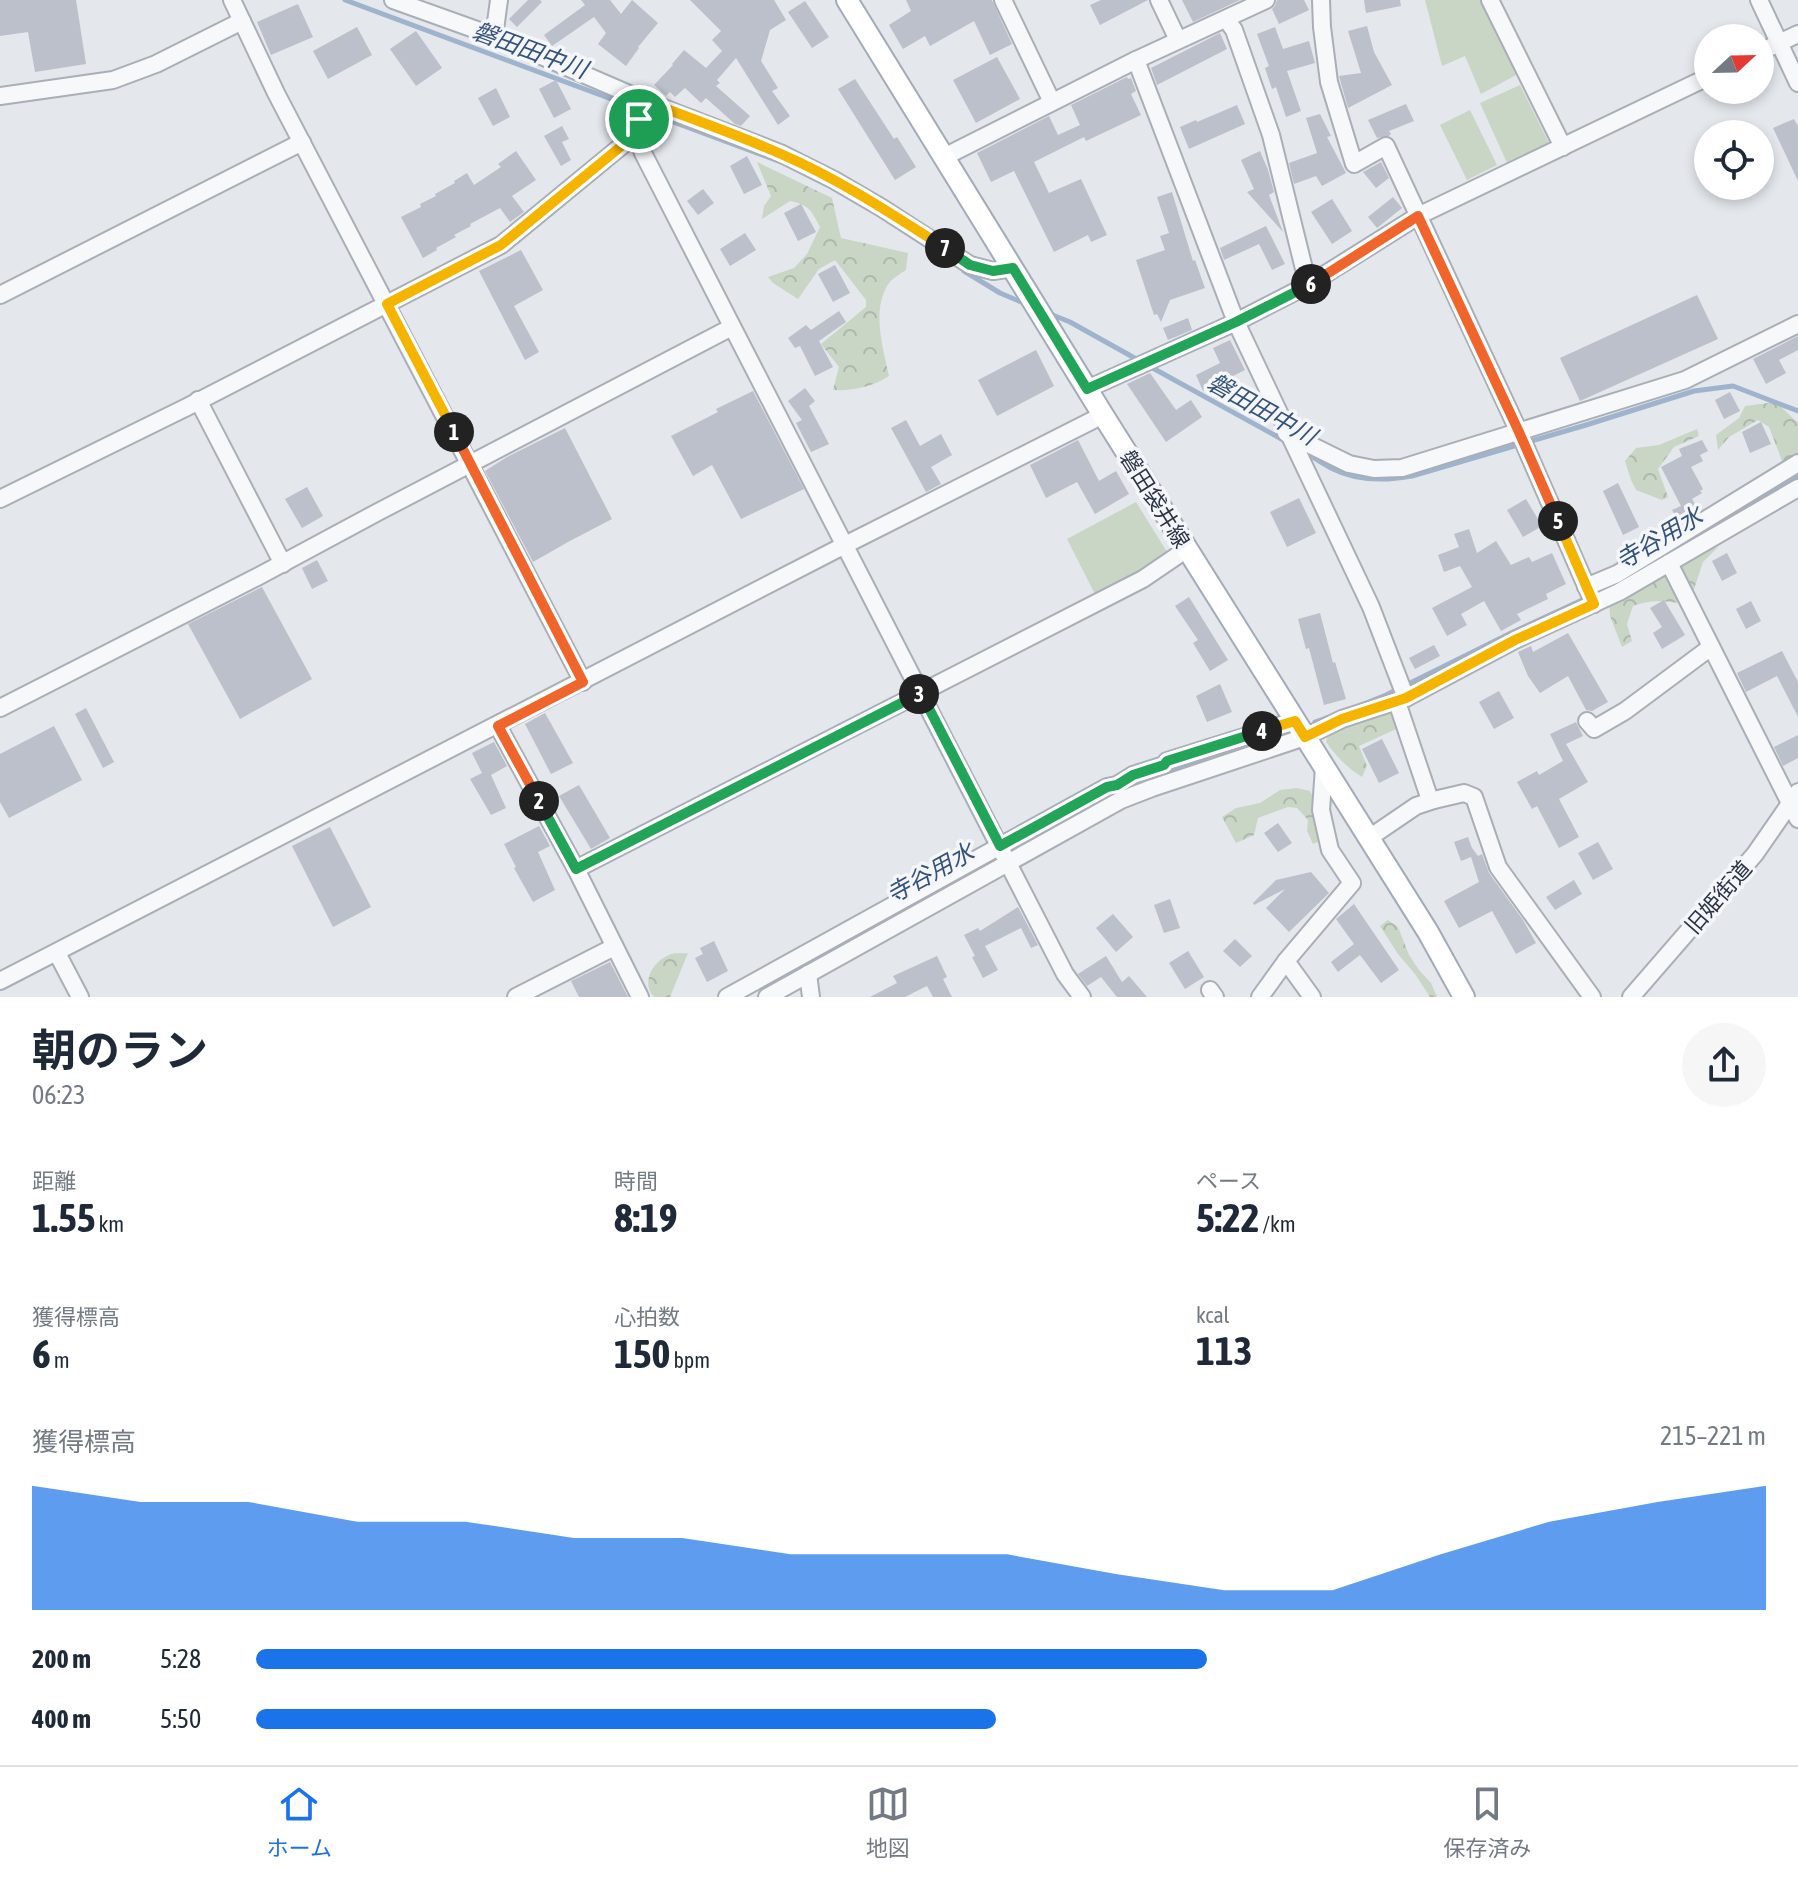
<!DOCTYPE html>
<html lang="ja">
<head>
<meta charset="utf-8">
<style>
  body { margin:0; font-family:"Asap Condensed","Noto Sans JP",sans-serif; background:#f6f6f7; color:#1f2937; height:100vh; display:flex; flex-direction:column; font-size:30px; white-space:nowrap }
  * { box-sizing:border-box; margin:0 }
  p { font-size:26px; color:#747a83 }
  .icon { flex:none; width:44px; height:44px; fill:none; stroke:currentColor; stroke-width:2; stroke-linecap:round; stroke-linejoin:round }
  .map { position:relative; height:997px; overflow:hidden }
  .side { display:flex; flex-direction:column; background:#fff; flex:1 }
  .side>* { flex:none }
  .needle { width:52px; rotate:68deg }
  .fabs { position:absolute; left:1694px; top:24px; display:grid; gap:16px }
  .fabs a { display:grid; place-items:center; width:80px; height:80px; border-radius:50%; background:#fff; box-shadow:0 4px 12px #0003; font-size:40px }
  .pin { position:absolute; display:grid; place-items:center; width:68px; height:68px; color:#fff; margin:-34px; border:4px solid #fff; border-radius:50%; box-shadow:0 2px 8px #0007 }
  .km { position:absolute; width:40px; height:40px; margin:-20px; border-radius:50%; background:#222; color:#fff; font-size:22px; line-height:40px; text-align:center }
  .round { display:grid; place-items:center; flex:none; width:84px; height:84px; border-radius:42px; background:#f6f6f7 }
  .headline { display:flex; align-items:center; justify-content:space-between; height:136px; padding:0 32px }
  h1 { font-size:44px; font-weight:700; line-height:60px }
  .stats { display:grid; grid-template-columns:repeat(3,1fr); gap:12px; height:136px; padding:8px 32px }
  .stats div { display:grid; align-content:center }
  .stats b { font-size:40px; font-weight:700 }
  .stats small { font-size:22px; font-weight:400 }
  .stats p { font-size:22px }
  .chart { height:224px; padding:16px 32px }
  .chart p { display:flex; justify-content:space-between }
  .chart svg { width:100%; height:144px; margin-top:8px; fill:#1a73e8; opacity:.7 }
  ul { padding:0 32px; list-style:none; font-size:26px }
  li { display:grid; grid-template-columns:128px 96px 1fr; align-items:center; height:60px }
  li i { height:20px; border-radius:10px; background:#1a73e8 }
  .tab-bar { display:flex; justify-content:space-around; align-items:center; height:112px; border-top:2px solid #e0e1e3; background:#fff; font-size:22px; color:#747a83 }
  .tab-bar a { display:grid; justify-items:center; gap:4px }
  .tab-bar .current { color:#1a73e8 }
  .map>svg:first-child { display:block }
</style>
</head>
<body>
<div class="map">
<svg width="1798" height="997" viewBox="0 0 1798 997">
  <defs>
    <pattern id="forest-crowns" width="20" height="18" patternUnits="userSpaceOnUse" patternTransform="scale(2)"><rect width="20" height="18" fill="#c9d6c5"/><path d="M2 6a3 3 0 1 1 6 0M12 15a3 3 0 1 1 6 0" fill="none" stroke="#adb8ab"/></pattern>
  </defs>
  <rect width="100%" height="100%" fill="#e4e7ec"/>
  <g fill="#c9d6c5">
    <path d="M1425 0H1481L1518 74 1481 94 1465 56 1442 66Z"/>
    <path d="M1520 85 1550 145 1507 163 1480 103Z"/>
    <path d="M1470 110 1497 165 1467 180 1440 125Z"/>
    <path d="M1136 502 1172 560 1099 602 1067 539Z"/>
  </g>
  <g fill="url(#forest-crowns)">
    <path d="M757 162 832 198 841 238 908 253 906 270C900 274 890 280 887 286 872 312 883 349 889 376 872 387 853 391 833 390L839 367 821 344 866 307V300L835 260 819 269 798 299 773 283 768 277 794 268 807 254 820 227C812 211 809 205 790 201L762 219 764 206 771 196Z"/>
    <path d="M1776 402 1798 423V463L1784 466 1769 427 1758 420 1729 437 1718 450 1716 435 1739 418 1745 406Z"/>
    <path d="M1697 429 1699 436 1674 447 1658 469 1668 497 1662 500 1636 490 1631 480 1625 461 1636 448 1659 445Z"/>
    <path d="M1718 547 1703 562 1689 604C1667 602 1655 598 1633 606L1627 624 1632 641 1622 647 1610 616 1609 597 1702 550Z"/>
    <path d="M1381 713H1392L1405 725 1359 746 1367 766 1362 777C1347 768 1336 756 1326 742L1328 734 1344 723Z"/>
    <path d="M1297 788 1310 791 1316 803 1320 841 1313 844 1307 831 1308 820 1297 808 1288 807 1258 818 1254 835 1236 843 1222 817 1236 808 1260 803 1280 790Z"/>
    <path d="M1388 920 1398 927 1409 955 1419 970 1431 983 1437 997H1430L1415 974 1398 954 1380 926Z"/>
    <path d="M688 953 670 997H654C641 983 652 962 669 955 674 952 683 954 688 953Z"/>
  </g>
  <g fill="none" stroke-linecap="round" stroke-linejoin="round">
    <g stroke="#9fb4cc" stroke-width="5">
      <path d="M345 0 781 162"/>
      <path d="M964 271 1000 293 1026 304"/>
      <path d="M1050 314 1070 322 1140 361"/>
      <path d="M1149 366 1287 442"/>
      <path d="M1303 451C1312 456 1321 463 1331 468 1356 481 1385 481 1412 476L1586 425 1694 391 1733 386 1798 411"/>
      <path d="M1631 576 1798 476"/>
      <path d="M1364 704 1386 695 1511 633 1619 583"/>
      <path d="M1315 722 1332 716"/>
      <path d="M1166 771 1225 751"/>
    </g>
  </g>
  <g fill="#bbc0ca">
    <path d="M0 0H76L86 64 35 72 28 32 0 36Z"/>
    <path d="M528 0H540L542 2 517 27 509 19Z"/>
    <path d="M581 0H610L621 14 632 0 658 23 638 47 639 48 626 66 598 44 606 33 594 17 552 46 544 35 585 5Z"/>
    <path d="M690 0H774L786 20 770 30 761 61 778 88 772 91 790 116 778 125 736 58 717 80 720 83 716 86 750 116 741 126 735 124 706 98 701 103 685 88 675 97 670 92 666 96 654 85 673 65 672 64 684 50 706 68 722 51 712 40 721 31Z"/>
    <path d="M906 0H992L1012 44 990 55 974 21 930 46 925 36 903 49 889 25 911 11Z"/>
    <path d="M1101 0H1148L1100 25 1090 5Z"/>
    <path d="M1182 0H1240L1193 22Z"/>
    <path d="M1277 0H1304L1309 10 1279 24 1272 9 1275 6Z"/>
    <path d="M1364 0H1400L1401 6 1366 13Z"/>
    <path d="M805 1 829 37 812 48 788 12Z"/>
    <path d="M298 4 313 37 271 55 257 22Z"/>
    <path d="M1367 26 1374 52 1392 85 1348 108 1339 76 1361 73 1348 31Z"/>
    <path d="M357 27 372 55 328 79 313 51Z"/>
    <path d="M1275 27 1283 49 1309 41 1315 63 1287 71 1301 111 1286 117 1276 87 1272 89 1265 68 1269 66 1257 34Z"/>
    <path d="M416 31 442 68 416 86 390 49Z"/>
    <path d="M1220 33 1227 49 1157 85 1151 68Z"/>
    <path d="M997 57 1020 99 976 123 953 80Z"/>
    <path d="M1127 77 1128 79 1131 78 1136 91 1131 94 1141 115 1086 141 1084 137 1034 162 1049 193 1081 179 1107 235 1091 242 1088 235 1054 252 1014 171 991 182 977 153 1049 116 1058 135 1080 125 1071 105Z"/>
    <path d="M855 79 894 139 897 137 916 167 895 180 838 89Z"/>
    <path d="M556 80 571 109 554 118 539 89Z"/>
    <path d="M496 88 510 117 493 126 478 98Z"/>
    <path d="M1406 104 1414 121 1389 131 1391 134 1389 136 1377 138 1368 120Z"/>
    <path d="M1237 105 1245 124 1189 149 1180 127 1196 120 1197 122Z"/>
    <path d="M1320 114 1331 136 1327 137 1346 173 1322 186 1316 176 1294 184 1289 163 1317 153 1306 118Z"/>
    <path d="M1794 119 1798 126V181L1773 128Z"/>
    <path d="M562 126 569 139 562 142 571 160 561 166 544 136Z"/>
    <path d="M516 151 536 180 512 196 524 212 510 222 500 208 470 224 471 226 454 235 456 237 436 248 437 250 423 258 401 217 421 207 420 204 436 196 435 194 455 183 454 181 467 173 474 185 501 167 498 164Z"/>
    <path d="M1260 151 1268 170 1274 192 1269 195 1283 232 1247 192 1254 189 1241 160Z"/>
    <path d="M747 156 762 185 744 194 730 166Z"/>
    <path d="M1381 162 1389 178 1376 188 1363 172Z"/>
    <path d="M703 189 714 203 698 215 687 201Z"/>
    <path d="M1172 192 1193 261 1195 260 1205 288 1170 300 1161 322 1157 314 1154 315 1136 260 1165 250 1160 236 1169 233 1157 197Z"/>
    <path d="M1393 197 1402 208 1377 228 1368 217Z"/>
    <path d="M1332 199 1352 231 1332 244 1311 212Z"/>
    <path d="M801 204 816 232 798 241 784 213Z"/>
    <path d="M1266 226 1285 264 1272 270 1259 244 1224 260 1220 248Z"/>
    <path d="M745 233 756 250 730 266 720 249Z"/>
    <path d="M521 250 543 290 514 306 539 352 525 360 479 271Z"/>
    <path d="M835 265 850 293 833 302 818 274Z"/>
    <path d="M1697 295 1718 339 1580 401 1560 358Z"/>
    <path d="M839 311 846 322 819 341 833 367 815 376 800 346 795 348 788 338 806 325 811 330Z"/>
    <path d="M1188 318 1192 330 1168 340 1163 328Z"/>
    <path d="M1798 336V350L1779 360 1786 373 1766 384 1753 359Z"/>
    <path d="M1230 340 1245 370 1203 391 1196 375 1220 363 1213 348Z"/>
    <path d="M1036 350 1054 386 997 416 978 380Z"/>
    <path d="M1150 373 1176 410 1191 400 1202 417 1166 442 1127 384Z"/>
    <path d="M805 388 815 401 809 406 829 444 811 452 796 423 802 420 788 401Z"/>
    <path d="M753 391 804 489 741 519 712 465 693 476 671 436 718 412 716 409Z"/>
    <path d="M1730 392 1740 411 1724 419 1715 400Z"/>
    <path d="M906 420 920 446 941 434 952 455 931 467 941 484 926 492 891 428Z"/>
    <path d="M1761 422 1771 444 1750 453 1742 432Z"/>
    <path d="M565 428 612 519 568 542 533 562 485 471 507 457Z"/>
    <path d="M1078 440 1099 481 1116 471 1129 494 1095 514 1077 482 1046 498 1030 465Z"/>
    <path d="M1702 440 1708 451 1700 455 1703 461 1691 467 1703 489 1700 491 1702 493 1692 499 1699 511 1679 523 1672 510 1681 506 1661 467 1682 456 1679 449Z"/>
    <path d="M1618 483 1639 527 1623 535 1603 491Z"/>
    <path d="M307 487 323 516 302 528 285 499Z"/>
    <path d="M1299 498 1316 533 1287 547 1270 512Z"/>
    <path d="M1526 499 1542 526 1523 537 1507 510Z"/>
    <path d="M1469 529 1477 553 1496 541 1511 565 1529 557 1532 562 1552 553 1566 584 1546 594 1548 599 1517 614 1521 620 1501 631 1484 601 1461 614 1467 625 1447 636 1432 608 1472 587 1460 566 1444 572 1438 555 1459 547 1454 534Z"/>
    <path d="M1727 553 1737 573 1722 581 1712 561Z"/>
    <path d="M317 560 328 581 312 589 302 568Z"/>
    <path d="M262 587 312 679 240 719 188 624Z"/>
    <path d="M1189 597 1228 660 1210 671 1193 643 1198 640 1175 606Z"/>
    <path d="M1664 600 1685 635 1662 649 1653 633 1662 627 1650 608Z"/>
    <path d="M1751 601 1761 621 1746 629 1736 609Z"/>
    <path d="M1320 613 1333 663 1335 662 1346 699 1324 705 1309 648 1306 649 1298 619Z"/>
    <path d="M1568 633 1608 702 1592 711 1586 710 1568 676 1540 693 1528 676 1518 652 1531 646 1533 652Z"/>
    <path d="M1434 645 1440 656 1415 669 1409 658Z"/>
    <path d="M1782 651 1798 682V717L1777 676 1746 692 1737 673Z"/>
    <path d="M1220 684 1232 712 1207 722 1196 696Z"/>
    <path d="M1499 691 1514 718 1494 729 1479 702Z"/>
    <path d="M86 708 114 762 103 768 75 714Z"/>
    <path d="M545 713 573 763 551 774 525 724Z"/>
    <path d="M1576 722 1583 736 1566 744 1588 782 1559 799 1579 837 1559 848 1537 806 1532 809 1517 782 1537 771 1539 775 1563 761 1550 734Z"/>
    <path d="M54 726 82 780 9 818 0 802V754Z"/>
    <path d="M1798 735V758L1783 766 1774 747Z"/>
    <path d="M1382 739 1399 773 1379 783 1362 749Z"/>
    <path d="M494 742 507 766 491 775 506 808 491 815 470 779 482 773 472 753Z"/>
    <path d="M579 785 610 838 591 849 559 796Z"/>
    <path d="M1278 823 1292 843 1278 852 1264 833Z"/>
    <path d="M539 826 550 846 538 852 555 890 533 902 514 868 516 867 504 844Z"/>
    <path d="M330 827 371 907 333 927 292 846Z"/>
    <path d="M1468 837 1472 848 1478 856 1482 854 1489 873 1523 920 1536 943 1516 954 1492 911 1459 928 1444 901 1479 882 1471 857 1461 861 1454 842Z"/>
    <path d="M1598 842 1613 869 1593 880 1578 853Z"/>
    <path d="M1311 872 1329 893 1289 932 1266 908 1285 889 1254 905 1253 903 1276 880Z"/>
    <path d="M1574 880 1582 894 1555 910 1546 897Z"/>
    <path d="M1170 899 1180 928 1164 933 1154 905Z"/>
    <path d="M1354 904 1399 970 1381 983 1360 955 1338 972 1331 962 1354 944 1336 919Z"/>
    <path d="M1018 907 1038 945 1031 948 1021 928 985 946 998 970 983 978 972 957 975 956 964 935 978 928 980 931Z"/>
    <path d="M1113 914 1133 937 1116 952 1096 928Z"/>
    <path d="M1235 939 1252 956 1240 967 1223 951Z"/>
    <path d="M714 941 728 971 707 982 695 958 703 954 700 948Z"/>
    <path d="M1188 951 1204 977 1185 989 1169 963Z"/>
    <path d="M937 956 947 977 943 979 952 997H933L927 986 905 997H870L897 983 893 976Z"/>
    <path d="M1106 956 1122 982 1129 976 1147 997H1117L1101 977 1087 986 1078 974Z"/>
    <path d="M610 962 628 997H579L571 981Z"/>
  </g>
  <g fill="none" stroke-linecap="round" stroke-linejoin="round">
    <g stroke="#a9aeb7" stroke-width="20">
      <g id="minor">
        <path d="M232 0 276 93 583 682"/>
        <path d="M393 0 502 39 643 100 780 153 834 180 882 208 970 265 993 271 1013 268"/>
        <path d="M1003 0 1052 102"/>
        <path d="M1159 0 1178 40"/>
        <path d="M1321 0 1322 27 1329 82 1354 164 1386 146 1519 432 1594 604"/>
        <path d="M1490 0 1563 147"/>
        <path d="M1759 0 1798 83"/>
        <path d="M1226 19 1234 30 1271 135 1308 285"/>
        <path d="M494 37 499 0"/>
        <path d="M1760 52 1798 34"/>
        <path d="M1136 60 1236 322 1371 607 1406 698"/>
        <path d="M0 96 113 80 156 64 242 21"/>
        <path d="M643 100 636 134 643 153 1065 974 1082 997"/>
        <path d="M944 157 1136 60 1266 0"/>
        <path d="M0 295 302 142"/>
        <path d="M1087 389 1236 322 1308 285 1418 216 1708 77"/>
        <path d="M198 400 283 564"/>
        <path d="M1286 433 1349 464 1374 469 1402 468 1685 380 1798 324"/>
        <path d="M0 499 187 407 501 245 636 134"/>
        <path d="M1669 563 1798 819"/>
        <path d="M1586 587 1617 574 1798 463"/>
        <path d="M1397 702 1429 797 1434 800 1464 793 1474 797 1498 867 1592 997"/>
        <path d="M0 708 257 577 378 512 732 327"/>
        <path d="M1587 721 1594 729 1625 711 1711 647"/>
        <path d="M498 726 576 869 640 997"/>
        <path d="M1369 838 1416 806 1434 800"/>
        <path d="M576 869 1143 579 1187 549"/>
        <path d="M57 953 80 997"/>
        <path d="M1286 961 1312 997"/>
        <path d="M808 974 811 997"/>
        <path d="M0 981 845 545 1103 415"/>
        <path d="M1210 990 1215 997"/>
        <path d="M516 997 614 947"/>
        <path d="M727 997 1107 787 1117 785 1133 775 1164 765 1167 761 1295 721"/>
        <path d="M767 997 1121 800 1152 788 1305 737 1342 719 1406 698 1515 640 1619 592 1798 488"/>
        <path d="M1260 997 1286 961 1352 883 1330 850 1321 810 1324 767"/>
        <path d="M1631 997 1755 854 1798 792"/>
      </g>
    </g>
    <g stroke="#a3abb8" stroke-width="24">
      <path id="major" d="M847 0 1103 415 1428 932 1464 997"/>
    </g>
    <use href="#minor" stroke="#f7f8fa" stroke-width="16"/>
    <use href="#major" stroke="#fff" stroke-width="20"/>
  </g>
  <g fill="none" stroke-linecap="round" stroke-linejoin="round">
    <g stroke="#fff" stroke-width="16">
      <path id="split-1" d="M454 432 387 304 501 245 636 134 639 119"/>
    </g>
    <g stroke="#fff" stroke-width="16">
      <path id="split-2" d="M454 432 583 682 498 726 539 801"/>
    </g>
    <g stroke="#fff" stroke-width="16">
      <path id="split-3" d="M539 801 576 869 919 694"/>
    </g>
    <g stroke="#fff" stroke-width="16">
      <path id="split-4" d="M919 694 921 693 1000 846 1107 787 1117 785 1133 775 1164 765 1167 761 1262 731"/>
    </g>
    <g stroke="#fff" stroke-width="16">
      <path id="split-5" d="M1262 731 1295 721 1305 737 1342 719 1406 698 1515 640 1594 604 1558 521"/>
    </g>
    <g stroke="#fff" stroke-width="16">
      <path id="split-6" d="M1311 284 1418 216 1519 432 1558 521"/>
    </g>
    <g stroke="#fff" stroke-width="16">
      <path id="split-7" d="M945 248 970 265 993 271 1013 268 1087 389 1236 322 1311 284"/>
    </g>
    <g stroke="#fff" stroke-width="16">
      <path id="split-8" d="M639 119 643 100C689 118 736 134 781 154 839 179 892 214 945 248"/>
    </g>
    <use href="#split-1" stroke="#f5b400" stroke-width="10"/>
    <use href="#split-2" stroke="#f0652b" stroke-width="10"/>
    <use href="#split-3" stroke="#22a559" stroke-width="10"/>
    <use href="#split-4" stroke="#22a559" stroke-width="10"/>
    <use href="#split-5" stroke="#f5b400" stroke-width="10"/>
    <use href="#split-6" stroke="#f0652b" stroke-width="10"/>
    <use href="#split-7" stroke="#22a559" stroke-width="10"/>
    <use href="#split-8" stroke="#f5b400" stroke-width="10"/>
  </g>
  <g text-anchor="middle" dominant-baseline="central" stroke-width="7" stroke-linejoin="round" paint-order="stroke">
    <g font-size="22" fill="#2b3445" stroke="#f4f6f9">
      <text transform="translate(1155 499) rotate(58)">磐田袋井線</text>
      <text transform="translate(1718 897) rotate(-49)">旧姫街道</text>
    </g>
    <g font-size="24" font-style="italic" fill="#34527a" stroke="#f4f6f9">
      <text transform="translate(530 50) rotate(20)">磐田田中川</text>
      <text transform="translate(1262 409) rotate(29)">磐田田中川</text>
      <text transform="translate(1659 538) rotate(-31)">寺谷用水</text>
      <text transform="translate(930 873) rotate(-29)">寺谷用水</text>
    </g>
  </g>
</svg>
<div class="fabs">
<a><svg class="needle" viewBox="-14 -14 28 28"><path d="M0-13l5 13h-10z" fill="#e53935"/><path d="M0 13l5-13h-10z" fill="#747a83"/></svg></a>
<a><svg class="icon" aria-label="locate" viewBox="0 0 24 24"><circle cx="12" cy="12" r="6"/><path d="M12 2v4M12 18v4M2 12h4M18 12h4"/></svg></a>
</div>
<div class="pin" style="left:639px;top:119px;background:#1e9e55"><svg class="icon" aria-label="arrive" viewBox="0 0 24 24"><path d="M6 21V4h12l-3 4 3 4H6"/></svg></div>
<b class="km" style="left:454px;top:432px">1</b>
<b class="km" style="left:539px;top:801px">2</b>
<b class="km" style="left:919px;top:694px">3</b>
<b class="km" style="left:1262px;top:731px">4</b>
<b class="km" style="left:1558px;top:521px">5</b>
<b class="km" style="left:1311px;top:284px">6</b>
<b class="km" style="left:945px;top:248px">7</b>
</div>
<section class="side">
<div class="headline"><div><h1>朝のラン</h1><p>06:23</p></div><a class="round"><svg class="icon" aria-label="share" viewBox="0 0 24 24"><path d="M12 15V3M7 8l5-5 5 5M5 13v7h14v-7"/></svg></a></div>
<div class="stats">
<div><p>距離</p><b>1.55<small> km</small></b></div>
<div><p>時間</p><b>8:19</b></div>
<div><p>ペース</p><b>5:22<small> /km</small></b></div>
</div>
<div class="stats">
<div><p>獲得標高</p><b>6<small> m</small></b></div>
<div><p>心拍数</p><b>150<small> bpm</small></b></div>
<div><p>kcal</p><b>113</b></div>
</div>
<div class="chart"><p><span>獲得標高</span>215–221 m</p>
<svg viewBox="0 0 160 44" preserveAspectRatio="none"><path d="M0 44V6L10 11L20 11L30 17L40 17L50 22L60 22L70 27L80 27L90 27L100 33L110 38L120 38L130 27L140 17L150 11L160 6V44z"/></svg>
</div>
<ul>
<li><b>200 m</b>5:28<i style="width:63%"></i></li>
<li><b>400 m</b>5:50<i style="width:49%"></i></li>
</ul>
</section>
<nav class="tab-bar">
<a class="current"><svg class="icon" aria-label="home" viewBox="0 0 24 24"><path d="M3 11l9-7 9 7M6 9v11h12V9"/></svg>ホーム</a>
<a><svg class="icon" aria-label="map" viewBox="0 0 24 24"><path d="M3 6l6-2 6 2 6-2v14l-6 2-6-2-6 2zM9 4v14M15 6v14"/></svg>地図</a>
<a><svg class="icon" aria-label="saved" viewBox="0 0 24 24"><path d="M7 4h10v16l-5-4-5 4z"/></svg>保存済み</a>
</nav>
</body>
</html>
